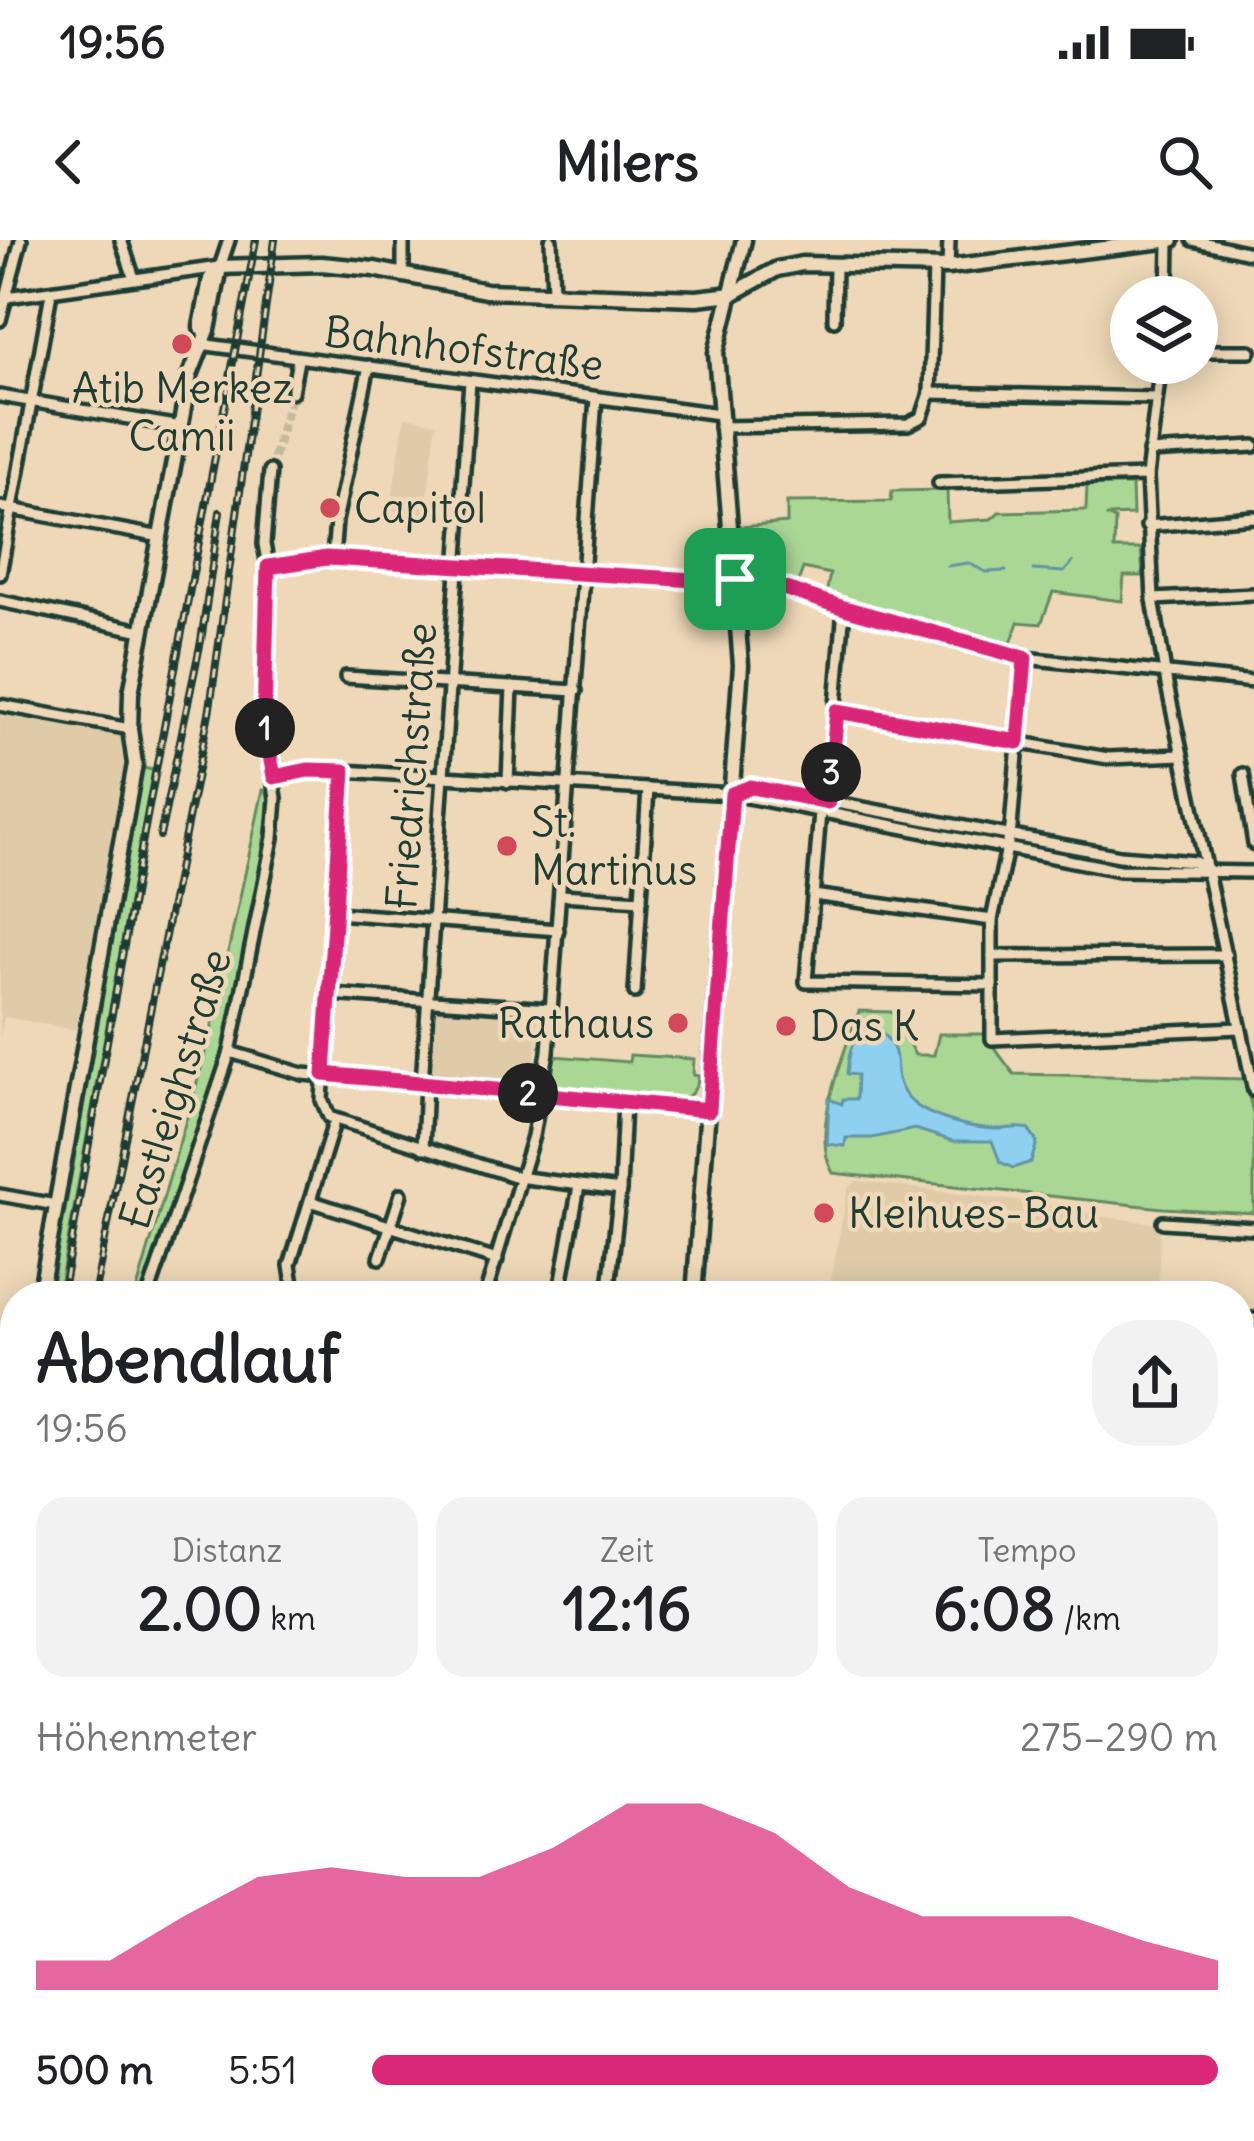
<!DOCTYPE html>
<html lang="de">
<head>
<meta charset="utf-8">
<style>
  body { margin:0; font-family:Delius,sans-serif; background:#f2f2f2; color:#202124; height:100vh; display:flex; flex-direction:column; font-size:45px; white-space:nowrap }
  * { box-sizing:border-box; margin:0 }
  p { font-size:39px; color:#757577 }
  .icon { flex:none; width:66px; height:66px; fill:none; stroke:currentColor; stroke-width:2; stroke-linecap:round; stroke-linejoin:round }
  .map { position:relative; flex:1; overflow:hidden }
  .panel { position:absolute; left:0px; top:1041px; width:1254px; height:861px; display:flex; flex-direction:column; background:#fff; border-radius:48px 48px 0 0; box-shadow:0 6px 30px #0003 }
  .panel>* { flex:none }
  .tools { position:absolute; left:1110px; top:36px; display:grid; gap:24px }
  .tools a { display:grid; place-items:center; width:108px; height:108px; border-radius:50%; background:#fff; box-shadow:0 6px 30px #0003; font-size:60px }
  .pin { position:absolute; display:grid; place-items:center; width:102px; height:102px; color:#fff; margin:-51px; border-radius:24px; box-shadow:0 6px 18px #0006 }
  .km { position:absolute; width:60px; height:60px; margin:-30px; border-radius:50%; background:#222; color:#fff; font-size:33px; line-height:60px; text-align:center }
  .round { display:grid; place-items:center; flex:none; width:126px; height:126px; border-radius:48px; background:#f2f2f2 }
  .summary { display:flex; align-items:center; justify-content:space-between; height:204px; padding:0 36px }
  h1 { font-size:66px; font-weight:700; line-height:90px }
  .metrics { display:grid; grid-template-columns:repeat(3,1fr); gap:18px; height:204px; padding:12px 36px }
  .metrics div { display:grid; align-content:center; border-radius:30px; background:#f2f2f2; text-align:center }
  .metrics b { font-size:60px; font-weight:700 }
  .metrics small { font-size:33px; font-weight:400 }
  .metrics p { font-size:33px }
  .chart { height:336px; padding:24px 36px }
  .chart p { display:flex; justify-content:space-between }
  .chart svg { width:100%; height:216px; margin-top:12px; fill:#db2777; opacity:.7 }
  ul { padding:0 36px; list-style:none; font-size:39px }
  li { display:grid; grid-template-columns:192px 144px 1fr; align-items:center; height:90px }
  li i { height:30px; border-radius:15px; background:#db2777 }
  .status { display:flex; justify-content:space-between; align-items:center; height:84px; padding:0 60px; background:#fff; direction:ltr }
  .status svg { height:33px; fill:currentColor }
  header { display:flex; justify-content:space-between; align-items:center; height:156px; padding:0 36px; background:#fff; font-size:54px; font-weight:700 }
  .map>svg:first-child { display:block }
</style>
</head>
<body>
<div class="status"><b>19:56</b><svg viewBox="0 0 49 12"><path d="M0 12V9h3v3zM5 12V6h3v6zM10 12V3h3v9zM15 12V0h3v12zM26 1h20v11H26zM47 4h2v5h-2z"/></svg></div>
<header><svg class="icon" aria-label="back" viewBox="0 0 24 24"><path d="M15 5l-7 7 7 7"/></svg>Milers<svg class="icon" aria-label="search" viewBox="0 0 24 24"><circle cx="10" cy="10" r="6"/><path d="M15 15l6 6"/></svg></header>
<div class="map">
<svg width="1254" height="1901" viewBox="0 0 1254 1901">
  <rect width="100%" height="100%" fill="#eed8b7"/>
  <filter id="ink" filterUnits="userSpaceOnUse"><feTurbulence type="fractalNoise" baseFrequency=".00833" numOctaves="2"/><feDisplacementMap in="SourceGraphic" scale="24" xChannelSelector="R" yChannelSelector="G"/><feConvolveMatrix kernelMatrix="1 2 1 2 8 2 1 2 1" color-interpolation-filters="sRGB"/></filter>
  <g filter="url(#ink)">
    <g fill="#dfcba7">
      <path d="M405 177 436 183 426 273 390 270Z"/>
      <path d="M0 463 131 493 133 524 83 791 4 777 0 796Z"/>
      <path d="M437 768 539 775 533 847 431 838Z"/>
      <path d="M857 941 1082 969 1090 975 1160 984 1158 1056H828L848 948Z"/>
      <path d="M636 1887H972V1901H633Z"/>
    </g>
    <g fill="#abd795" stroke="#658a64" stroke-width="3">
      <path d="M1087 245H1132L1133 275 1106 276 1115 280 1114 309H1141L1143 336H1124L1122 361 1053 352 1041 384 1018 382 1009 410 826 355 830 334 803 328 797 345 746 325 741 319 739 287 787 283V262L891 261 892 251 947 250 948 282 991 279 999 272 1086 270Z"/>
      <path d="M143 528 153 530 58 1056H50Z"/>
      <path d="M263 550 271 552 246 722 225 805 144 1056H135L209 801Z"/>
      <path d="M859 771 892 772 915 815H934L939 794H984L1014 834 1245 839 1254 878V973L1163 968 833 933C809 891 844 814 859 771Z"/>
      <path d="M630 815 694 819 693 835 699 836C696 849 692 856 680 861L558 852 552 844 554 816 629 822Z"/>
      <path d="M0 1862 15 1865V1887H96L94 1901H0Z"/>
      <path d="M152 1887H268L262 1901H152Z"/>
    </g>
    <path fill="#8fd0f0" stroke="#6295a5" stroke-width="3" d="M863 791H879C907 813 889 827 903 851 917 877 972 889 999 889 1010 889 1016 886 1028 889L1037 902 1031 922 1013 928 1000 922 992 901H953L915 889 872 898H846L845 906 827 904 829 859 842 864 843 859H856L857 835 847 834C849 816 849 804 863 791Z"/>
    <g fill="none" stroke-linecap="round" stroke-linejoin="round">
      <g stroke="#6295a5" stroke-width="3">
        <path d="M1197 105 1241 107"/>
        <path d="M947 326 968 323 986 332 1006 331"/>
        <path d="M1033 330 1064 332 1073 322"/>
      </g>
      <path stroke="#c5b99d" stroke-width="9" stroke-dasharray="9 4.5" stroke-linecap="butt" d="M270 231 292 152"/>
      <g stroke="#1f3d34" stroke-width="18">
        <g id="minor">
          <path d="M121 0 134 38"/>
          <path d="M403 0V36"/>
          <path d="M551 0 553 53"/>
          <path d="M1193 0 1254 14"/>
          <path d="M948 27 949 0"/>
          <path d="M1168 57 1169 2"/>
          <path d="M0 58 220 27 229 0"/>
          <path d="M0 80 21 0"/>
          <path d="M834 80 835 25"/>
          <path d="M200 104 719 174"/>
          <path d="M1197 111H1250"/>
          <path d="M1161 123 1147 236 1153 359 1167 445 1254 851"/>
          <path d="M292 152 298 120"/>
          <path d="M930 153 1156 158"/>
          <path d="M0 156 181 187"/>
          <path d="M720 187 908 184 922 177 930 153 934 27"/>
          <path d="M1149 212 1254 206"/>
          <path d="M939 243 1147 236"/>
          <path d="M0 267 161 297"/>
          <path d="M1147 286 1254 277"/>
          <path d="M333 318 336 281 369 126"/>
          <path d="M268 327 348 318 712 341 756 339 844 368 1025 418 1254 442"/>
          <path d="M0 334 51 53"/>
          <path d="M1153 359 1254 354"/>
          <path d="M0 361 142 391"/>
          <path d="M844 368 828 562 820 572 806 742 992 745"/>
          <path d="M1025 418 1011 588 992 680V799L1240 788"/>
          <path d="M346 437 576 451"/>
          <path d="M0 465 130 489"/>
          <path d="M837 471 1108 518 1182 515"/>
          <path d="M343 531 322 860 329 877 517 937 620 950"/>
          <path d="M1243 534 1254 604"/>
          <path d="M274 537 308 530 343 531 732 554 1119 630 1254 632"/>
          <path d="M508 542 512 447"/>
          <path d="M732 554 751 547 1120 616 1195 622 1209 630"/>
          <path d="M561 655 641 660"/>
          <path d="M813 655 992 680"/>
          <path d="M336 673 558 690"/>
          <path d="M992 716 1226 715"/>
          <path d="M635 752 648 549"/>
          <path d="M329 754 551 769"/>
          <path d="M230 812 303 834 709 870"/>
          <path d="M422 843 470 141"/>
          <path d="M423 908 426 843"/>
          <path d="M0 955 56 965"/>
          <path d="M310 961 497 1020"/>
          <path d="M1163 982 1254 988"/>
          <path d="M380 1018 401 954"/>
          <path d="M293 1048 319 1056"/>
          <path d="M148 1056 230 812 273 598 276 558 264 483 268 327 264 304 270 231"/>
          <path d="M288 1056 293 1044 290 1025 333 886"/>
          <path d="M485 1056 533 896 548 812 596 158"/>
          <path d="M559 1056 579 946"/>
          <path d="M608 1056 620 950 624 863"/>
          <path d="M1239 1080 1254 1079"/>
          <path d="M0 1118 15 1121"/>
          <path d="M0 1278 15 1247"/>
          <path d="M1239 1319 1254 1317"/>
          <path d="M1239 1547 1253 1420"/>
          <path d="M1242 1642 1243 1662 1254 1685"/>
          <path d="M0 1807 15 1725"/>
          <path d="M363 1892 381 1901"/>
          <path d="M449 1901 455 1887"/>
          <path d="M553 1901 557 1887"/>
          <path d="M807 1901 808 1887"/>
          <path d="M972 1901V1887"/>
          <path d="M1030 1901 1046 1887"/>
        </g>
      </g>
      <g stroke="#1f3d34" stroke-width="21">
        <g id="major">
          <path d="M220 27 321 24 374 29 486 51 697 58 732 54 777 29 802 24 948 27 1172 0"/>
          <path d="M201 87 210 39 219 28"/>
          <path d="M40 1056 135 524 130 489 131 453 190 135 208 90 220 27"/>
          <path d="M694 1056 741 425 716 113 744 0"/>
          <path d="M0 1171 15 1155"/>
          <path d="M619 1901 622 1887"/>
        </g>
      </g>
      <g stroke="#1f3d34" stroke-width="22">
        <g id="highway">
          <path d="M1239 1849 1254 1838"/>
          <path d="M1239 1863 1254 1852"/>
          <path d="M1156 1901 1179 1887"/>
          <path d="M1179 1901 1202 1887"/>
        </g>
      </g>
      <use href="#minor" stroke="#eed8b7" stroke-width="9"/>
      <use href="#major" stroke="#eed8b7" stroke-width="12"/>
      <use href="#highway" stroke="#eed8b7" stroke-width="14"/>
      <g stroke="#1f3d34" stroke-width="8">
        <g id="rail">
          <path d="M160 596 201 401 220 272"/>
          <path d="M62 1056 144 593 256 0"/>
          <path d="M94 1056 210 468 275 0"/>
          <path d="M0 1427 15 1339"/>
          <path d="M0 1458 9 1411"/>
          <path d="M0 1533 15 1463"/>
          <path d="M0 1620 15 1538"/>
        </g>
      </g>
      <use href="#rail" stroke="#eed8b7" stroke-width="3" stroke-dasharray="9" stroke-linecap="butt"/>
      <g stroke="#1f3d34" stroke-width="18" stroke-linecap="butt">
        <path id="minor-bridge" d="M0 1423 15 1426"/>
      </g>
      <use href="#minor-bridge" stroke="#eed8b7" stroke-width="9"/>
    </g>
  </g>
  <g fill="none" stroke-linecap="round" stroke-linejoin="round" filter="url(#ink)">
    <g stroke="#fff" stroke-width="24">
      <path id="route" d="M327 318 712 341 756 339 844 368 1025 418 1018 502 837 471 828 562 751 547 732 554 709 870 324 834 344 531 308 530 274 537 264 483 268 327Z"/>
    </g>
    <use href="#route" stroke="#db2777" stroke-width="15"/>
  </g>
  <g fill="#d1495b" stroke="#eed8b7" stroke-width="4.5">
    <circle cx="182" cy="104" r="12"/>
    <circle cx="330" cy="268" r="12"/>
    <circle cx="507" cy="606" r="12"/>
    <circle cx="678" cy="783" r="12"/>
    <circle cx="786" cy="786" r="12"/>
    <circle cx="824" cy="973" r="12"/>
  </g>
  <g text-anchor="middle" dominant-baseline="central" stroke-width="9" stroke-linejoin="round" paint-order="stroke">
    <g font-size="42" fill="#1f3d34" stroke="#eed8b7">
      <text transform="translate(464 108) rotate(7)">Bahnhofstraße</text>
      <text transform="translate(411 526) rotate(-86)">Friedrichstraße</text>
      <text transform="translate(175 849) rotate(-73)">Eastleighstraße</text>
    </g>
    <g font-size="42" fill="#1f3d34" stroke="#eed8b7" text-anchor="start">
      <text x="182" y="148" text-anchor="middle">Atib Merkez<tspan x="182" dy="48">Camii</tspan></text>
      <text x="354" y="268">Capitol</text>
      <text x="531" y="582">St.<tspan x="531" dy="48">Martinus</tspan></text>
      <text x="654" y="783" text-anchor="end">Rathaus</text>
      <text x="810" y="786">Das K</text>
      <text x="848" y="973">Kleihues-Bau</text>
    </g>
  </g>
</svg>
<div class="tools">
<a><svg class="icon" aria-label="layers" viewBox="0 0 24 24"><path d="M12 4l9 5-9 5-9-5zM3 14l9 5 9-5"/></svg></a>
</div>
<div class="pin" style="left:735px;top:339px;background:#1e9e55"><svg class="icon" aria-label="arrive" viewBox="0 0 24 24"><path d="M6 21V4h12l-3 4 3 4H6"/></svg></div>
<b class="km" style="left:265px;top:488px">1</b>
<b class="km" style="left:528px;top:853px">2</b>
<b class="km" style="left:831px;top:532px">3</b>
<section class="panel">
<div class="summary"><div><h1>Abendlauf</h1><p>19:56</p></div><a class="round"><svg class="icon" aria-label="share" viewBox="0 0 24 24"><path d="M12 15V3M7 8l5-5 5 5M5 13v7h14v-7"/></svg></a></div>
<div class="metrics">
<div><p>Distanz</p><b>2.00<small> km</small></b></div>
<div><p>Zeit</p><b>12:16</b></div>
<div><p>Tempo</p><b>6:08<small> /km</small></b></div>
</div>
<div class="chart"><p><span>Höhenmeter</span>275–290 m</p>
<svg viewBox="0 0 160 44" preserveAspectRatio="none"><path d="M0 44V38L10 38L20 29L30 21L40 19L50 21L60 21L70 15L80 6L90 6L100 12L110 23L120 29L130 29L140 29L150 34L160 38V44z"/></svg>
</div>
<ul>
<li><b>500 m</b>5:51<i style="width:100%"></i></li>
</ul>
</section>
</div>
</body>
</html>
